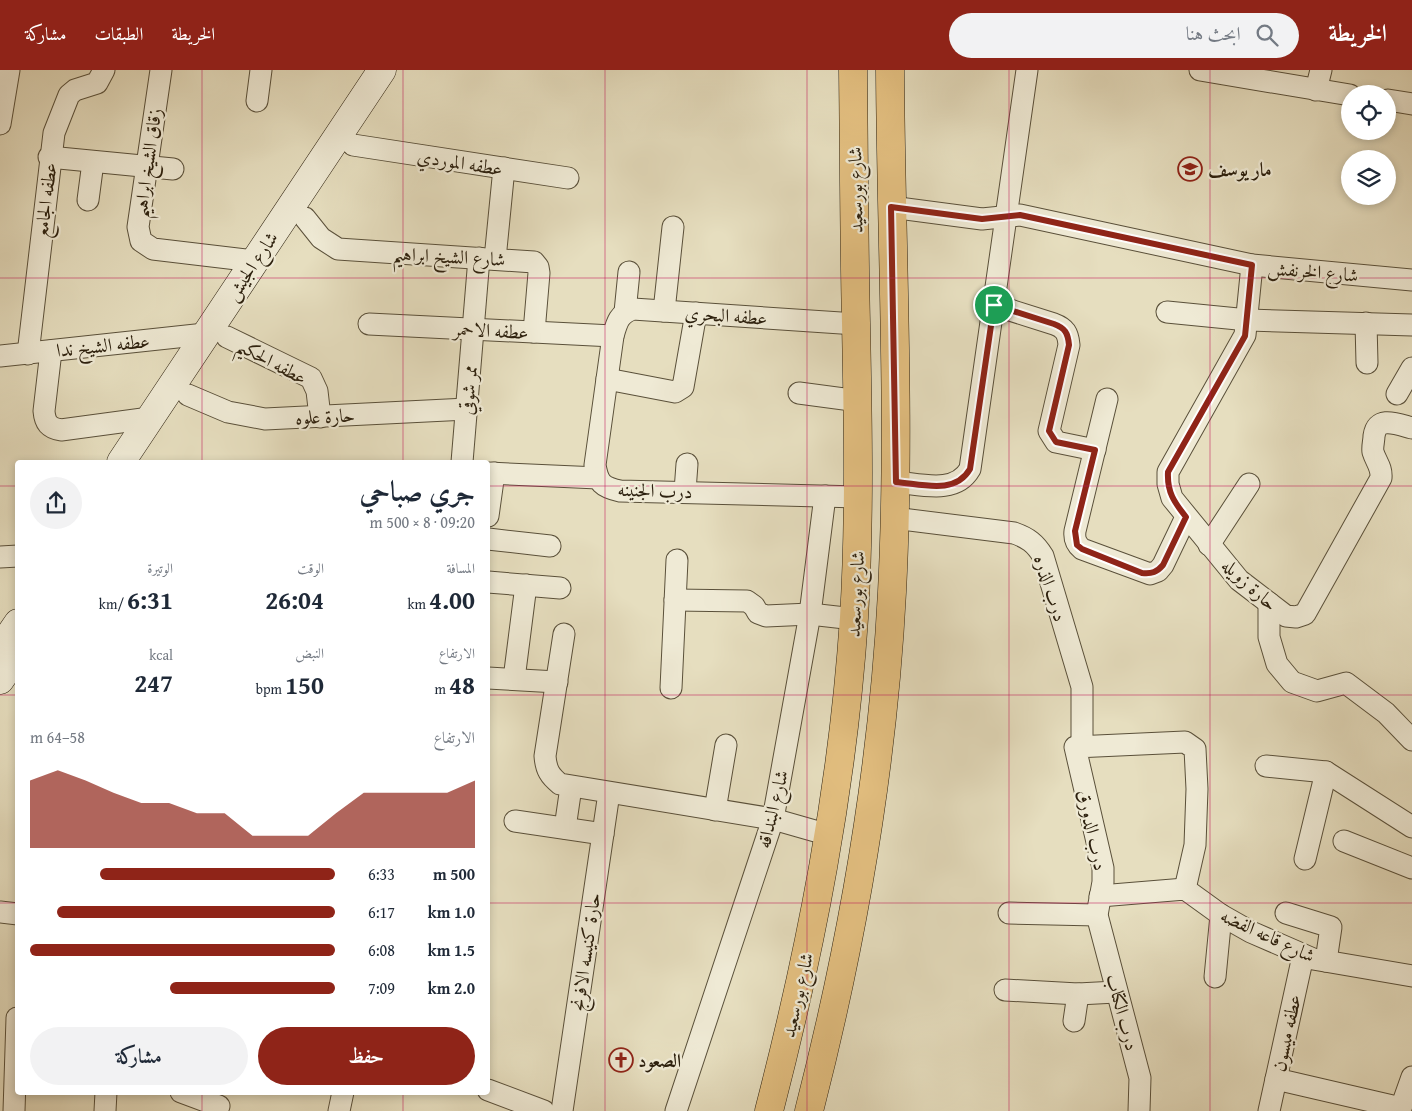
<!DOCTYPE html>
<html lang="ar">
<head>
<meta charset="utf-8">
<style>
  body { margin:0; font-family:"Gentium Book Plus",Amiri,serif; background:#f2f2f3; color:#1f2937; direction:rtl; height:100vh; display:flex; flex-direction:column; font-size:19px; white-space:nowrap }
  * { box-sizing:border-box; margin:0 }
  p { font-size:16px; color:#747a83 }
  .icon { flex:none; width:28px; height:28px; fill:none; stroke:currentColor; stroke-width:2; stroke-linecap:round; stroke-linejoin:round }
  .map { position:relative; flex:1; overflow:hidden; direction:ltr }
  .side { position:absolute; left:15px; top:390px; width:475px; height:635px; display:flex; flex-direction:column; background:#fff; border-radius:5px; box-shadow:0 2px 8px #0003; direction:rtl }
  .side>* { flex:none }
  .buttons { position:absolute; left:1341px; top:15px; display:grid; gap:10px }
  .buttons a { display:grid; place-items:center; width:55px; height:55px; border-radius:50%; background:#fff; box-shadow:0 2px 8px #0003; font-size:25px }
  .pin { position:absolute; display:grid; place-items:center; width:42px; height:42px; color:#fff; margin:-21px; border:2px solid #fff; border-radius:50%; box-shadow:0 1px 5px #0007 }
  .round { display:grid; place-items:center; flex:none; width:52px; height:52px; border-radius:26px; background:#f2f2f3 }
  .summary { display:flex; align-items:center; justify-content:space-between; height:85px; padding:0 15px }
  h1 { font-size:28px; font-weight:600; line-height:38px }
  .stats { display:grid; grid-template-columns:repeat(3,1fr); gap:8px; height:85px; padding:5px 15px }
  .stats div { display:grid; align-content:center }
  .stats b { font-size:25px; font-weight:600 }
  .stats small { font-size:14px; font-weight:400 }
  .stats p { font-size:14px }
  .chart { height:140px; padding:10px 15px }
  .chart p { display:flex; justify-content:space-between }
  .chart svg { width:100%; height:90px; margin-top:5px; fill:#8f2418; opacity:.7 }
  .action { display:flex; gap:10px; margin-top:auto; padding:10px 15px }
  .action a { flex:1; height:58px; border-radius:30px; background:#8f2418; color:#fff; font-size:20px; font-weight:600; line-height:58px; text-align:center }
  .action a+a { background:#f2f2f3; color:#1f2937 }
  ul { padding:0 15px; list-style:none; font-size:16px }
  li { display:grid; grid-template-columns:80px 60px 1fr; align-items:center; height:38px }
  li i { height:12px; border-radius:6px; background:#8f2418 }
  header { display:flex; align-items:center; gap:30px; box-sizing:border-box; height:70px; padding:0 25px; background:#8f2418; color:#fff }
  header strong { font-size:24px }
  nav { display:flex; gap:28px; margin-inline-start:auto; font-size:18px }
  .search { width:350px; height:45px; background:#f2f2f3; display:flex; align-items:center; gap:12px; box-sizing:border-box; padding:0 18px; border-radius:28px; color:#747a83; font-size:19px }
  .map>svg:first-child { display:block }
</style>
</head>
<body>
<header>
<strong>الخريطة</strong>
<div class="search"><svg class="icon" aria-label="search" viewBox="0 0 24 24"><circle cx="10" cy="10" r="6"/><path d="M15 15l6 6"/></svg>ابحث هنا</div>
<nav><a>الخريطة</a><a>الطبقات</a><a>مشاركة</a></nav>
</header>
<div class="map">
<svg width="1412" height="1041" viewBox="0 0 1412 1041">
  <rect width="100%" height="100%" fill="#e6debf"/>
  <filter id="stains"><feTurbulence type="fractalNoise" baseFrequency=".004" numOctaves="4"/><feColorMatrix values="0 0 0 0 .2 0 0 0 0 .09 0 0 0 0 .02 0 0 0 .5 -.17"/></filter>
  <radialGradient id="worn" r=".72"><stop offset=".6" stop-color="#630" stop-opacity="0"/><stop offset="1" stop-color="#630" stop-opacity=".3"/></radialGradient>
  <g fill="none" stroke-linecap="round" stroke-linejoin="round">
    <g stroke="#5a503a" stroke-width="23">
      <g id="minor">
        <path d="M161 0 138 157 141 171 153 179 254 191"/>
        <path d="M1200 0 1350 25"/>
        <path d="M1316 20 1321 0"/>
        <path d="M1388 30 1412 34"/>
        <path d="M257 31 261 0"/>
        <path d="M0 54 9 0"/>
        <path d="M353 75 568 108"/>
        <path d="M49 87 173 99"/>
        <path d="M88 130 93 92"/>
        <path d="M891 137 982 149 1020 145 1252 195 1412 210"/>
        <path d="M305 148 321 168 338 179 534 192 538 197 539 203 534 262"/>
        <path d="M495 189 504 98"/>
        <path d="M1252 195 1245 265 1168 402V414L1172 428 1239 510 1286 546 1296 547 1305 544 1381 408C1382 397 1376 392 1373 382 1372 377 1374 371 1374 366 1377 345 1397 354 1412 358"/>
        <path d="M994 235 1054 254C1065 258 1068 263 1069 275L1049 361 1056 372 1095 380"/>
        <path d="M664 241 673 157"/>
        <path d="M625 242 629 202"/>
        <path d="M1167 242 1248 250 1412 255"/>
        <path d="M1366 253 1367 293"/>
        <path d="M369 254 613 266"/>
        <path d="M856 254 633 239C619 244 617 252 613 266L595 395C598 413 602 417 620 421L859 427"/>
        <path d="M227 267 311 308 317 321 320 347"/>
        <path d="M51 281 44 341C45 353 49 358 61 360L150 348"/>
        <path d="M28 284 54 63 69 25 75 20 97 13 104 0"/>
        <path d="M0 286 205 264"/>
        <path d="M607 309 675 322 683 317 696 243"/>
        <path d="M799 323 859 331"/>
        <path d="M1397 324 1412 298"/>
        <path d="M188 325 228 342 265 349 467 339"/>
        <path d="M1107 329 1075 461C1074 469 1076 474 1082 479L1150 504 1158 501 1163 495 1186 447"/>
        <path d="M462 392 479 188"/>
        <path d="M488 403 598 408"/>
        <path d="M895 412C921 414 955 425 970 399L1027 0"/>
        <path d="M685 421 687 394"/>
        <path d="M488 446 494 403"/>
        <path d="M894 448 1014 463C1028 468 1035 473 1043 486L1082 617V675"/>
        <path d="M488 469 550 476"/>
        <path d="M1209 475 1249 414"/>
        <path d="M0 487 18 486"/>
        <path d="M488 512 560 518"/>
        <path d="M675 530 747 531 754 536 758 543 766 546 810 544 854 549"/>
        <path d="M1269 533V567L1277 594 1292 612 1317 621 1346 613 1386 643 1412 670"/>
        <path d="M564 564 545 686C546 700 550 706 560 714L773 749 829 765"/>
        <path d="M488 608 557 612"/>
        <path d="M514 609 526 515"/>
        <path d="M671 618 677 490"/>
        <path d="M1266 696 1326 702 1412 757"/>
        <path d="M715 740 726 675"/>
        <path d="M515 751 603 764"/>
        <path d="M565 758 571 717"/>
        <path d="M1344 771 1412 798"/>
        <path d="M1305 789 1326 702"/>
        <path d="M1100 826 1185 819 1221 845 1251 862 1313 889 1412 906"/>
        <path d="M0 842 18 844"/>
        <path d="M1009 843 1097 845"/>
        <path d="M1286 843 1331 857 1326 891"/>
        <path d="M1215 907 1221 845"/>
        <path d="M1005 920 1078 924 1116 922"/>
        <path d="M1074 951 1078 924"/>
        <path d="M1276 1009 1401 1038 1412 1007"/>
        <path d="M488 1020 544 1041"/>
        <path d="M181 1022 219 1036"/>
        <path d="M14 1041 17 948"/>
        <path d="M105 1041 106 1022"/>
        <path d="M339 1041 343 1022"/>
        <path d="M562 1041 609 723"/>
        <path d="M676 1041 773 749 810 544 825 426"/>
        <path d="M1139 1041 1140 1008 1097 845 1103 812V798L1075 677 1185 672 1195 679 1197 719 1195 775 1185 819"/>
        <path d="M1269 1041 1303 886"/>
      </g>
    </g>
    <g stroke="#2c200e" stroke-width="29">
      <g id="secondary">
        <path d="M121 392 382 0"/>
        <path d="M0 579 18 553"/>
        <path d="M0 610 18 584"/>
      </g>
    </g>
    <g stroke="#2c200e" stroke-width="29">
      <g id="primary">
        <path d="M769 1041C811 879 843 716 854 548 860 450 858 352 856 253 854 169 854 84 853 0"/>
        <path d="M809 1041C853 870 883 698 892 522 901 348 891 174 890 0"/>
      </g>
    </g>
    <use href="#minor" stroke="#efead5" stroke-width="21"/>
    <use href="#secondary" stroke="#efead5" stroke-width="28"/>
    <use href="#primary" stroke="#e3bf80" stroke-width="28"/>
  </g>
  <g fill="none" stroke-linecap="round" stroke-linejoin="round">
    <g stroke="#fff" stroke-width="10">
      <path id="route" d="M891 137 982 149 1020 145 1252 195 1245 266 1168 402C1167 422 1174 432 1186 447L1163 495C1157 502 1152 504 1142 503L1082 479 1077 475 1075 461 1095 380 1056 372 1049 361 1069 275C1068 263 1065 258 1054 254L994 235 970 399C955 425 922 414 896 412Z"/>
    </g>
    <use href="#route" stroke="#8f2418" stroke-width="6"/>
  </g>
  <path fill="none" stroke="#c2185b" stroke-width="1" stroke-opacity="0.55" d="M202 0V392M403 0V392M605 0V1041M807 0V1041M1009 0V1041M1210 0V1041M0 208H1412M0 416H18M488 416H1412M0 625H18M488 625H1412M0 833H18M488 833H1412M202 1022V1041M403 1022V1041"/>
  <defs>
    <g id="school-ring" transform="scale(1.25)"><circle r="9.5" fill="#efead5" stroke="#8f2418" stroke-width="1.5"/><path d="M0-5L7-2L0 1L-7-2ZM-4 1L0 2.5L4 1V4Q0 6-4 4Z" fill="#8f2418"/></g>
    <g id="church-ring" transform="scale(1.25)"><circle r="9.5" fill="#efead5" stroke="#8f2418" stroke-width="1.5"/><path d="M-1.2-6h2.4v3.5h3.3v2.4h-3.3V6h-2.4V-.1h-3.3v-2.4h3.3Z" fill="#8f2418"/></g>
  </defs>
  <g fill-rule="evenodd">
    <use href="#school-ring" x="1190" y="99"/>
    <use href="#church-ring" x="621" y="990"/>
  </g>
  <g text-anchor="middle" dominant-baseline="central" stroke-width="4.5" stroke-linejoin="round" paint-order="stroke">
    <g font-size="19" fill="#2c200e" stroke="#efead5">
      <text transform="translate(460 92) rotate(9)">عطفه الموردي</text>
      <text transform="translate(147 93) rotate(-82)">زقاق الشيخ ابراهيم</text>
      <text transform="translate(855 120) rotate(-91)">شارع بورسعيد</text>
      <text transform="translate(45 130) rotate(-83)">عطفه الجامع</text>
      <text transform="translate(449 186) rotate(3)">شارع الشيخ ابراهيم</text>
      <text transform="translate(251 196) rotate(-56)">شارع الجيش</text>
      <text transform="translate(1313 201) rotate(5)">شارع الخرنفش</text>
      <text transform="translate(726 245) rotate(4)">عطفه البحري</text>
      <text transform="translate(491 260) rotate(3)">عطفه الاحمر</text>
      <text transform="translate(103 275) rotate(-6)">عطفه الشيخ ندا</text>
      <text transform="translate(272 291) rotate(28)">عطفه الحكيم</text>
      <text transform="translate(468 320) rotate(-85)">ممر شوقي</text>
      <text transform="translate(325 346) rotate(-3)">حارة علوه</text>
      <text transform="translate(655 420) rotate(2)">درب الجنينه</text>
      <text transform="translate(1250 514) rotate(42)">حارة زويله</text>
      <text transform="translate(1051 518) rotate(72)">درب الذره</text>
      <text transform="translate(855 524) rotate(-87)">شارع بورسعيد</text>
      <text transform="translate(772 739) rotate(-76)">شارع البنداقه</text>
      <text transform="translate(1093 760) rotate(78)">درب الدورق</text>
      <text transform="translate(1268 865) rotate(25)">شارع قاعه الفضه</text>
      <text transform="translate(585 882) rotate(-82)">حارة كنيسه الافرنج</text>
      <text transform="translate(797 925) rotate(-77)">شارع بورسعيد</text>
      <text transform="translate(1123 942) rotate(75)">درب الكتاب</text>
      <text transform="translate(1286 963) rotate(-78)">عطفه ميسون</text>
    </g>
    <g font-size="19" font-weight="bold" fill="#2c200e" stroke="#efead5" text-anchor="start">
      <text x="1208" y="99">مار يوسف</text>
      <text x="638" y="990">الصعود</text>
    </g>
  </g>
  <rect width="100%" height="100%" filter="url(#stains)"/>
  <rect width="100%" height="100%" fill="url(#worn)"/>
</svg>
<div class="buttons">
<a><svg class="icon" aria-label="locate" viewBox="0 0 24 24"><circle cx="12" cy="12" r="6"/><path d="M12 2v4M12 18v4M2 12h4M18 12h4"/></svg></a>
<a><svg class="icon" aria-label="layers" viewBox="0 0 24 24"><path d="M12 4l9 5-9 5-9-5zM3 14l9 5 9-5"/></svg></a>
</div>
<div class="pin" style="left:994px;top:235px;background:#1e9e55"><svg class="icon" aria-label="arrive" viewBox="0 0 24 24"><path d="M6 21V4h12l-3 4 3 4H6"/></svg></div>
<section class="side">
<div class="summary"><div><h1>جري صباحي</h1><p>09:20 · 8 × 500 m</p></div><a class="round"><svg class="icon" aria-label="share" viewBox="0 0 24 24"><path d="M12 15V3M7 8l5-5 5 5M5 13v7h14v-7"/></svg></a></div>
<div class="stats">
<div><p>المسافة</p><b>4.00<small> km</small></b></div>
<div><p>الوقت</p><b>26:04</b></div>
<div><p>الوتيرة</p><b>6:31<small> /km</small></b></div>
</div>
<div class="stats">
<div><p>الارتفاع</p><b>48<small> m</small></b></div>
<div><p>النبض</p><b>150<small> bpm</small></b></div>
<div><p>kcal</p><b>247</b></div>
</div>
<div class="chart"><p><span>الارتفاع</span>58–64 m</p>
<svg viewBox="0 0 160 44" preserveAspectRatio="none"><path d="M0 44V11L10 6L20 11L30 17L40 22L50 22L60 27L70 27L80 38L90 38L100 38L110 27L120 17L130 17L140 17L150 17L160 11V44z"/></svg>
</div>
<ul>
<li><b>500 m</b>6:33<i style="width:77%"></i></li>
<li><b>1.0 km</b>6:17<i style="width:91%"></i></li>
<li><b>1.5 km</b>6:08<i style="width:100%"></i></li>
<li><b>2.0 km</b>7:09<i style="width:54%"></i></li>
</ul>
<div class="action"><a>حفظ</a><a>مشاركة</a></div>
</section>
</div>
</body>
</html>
